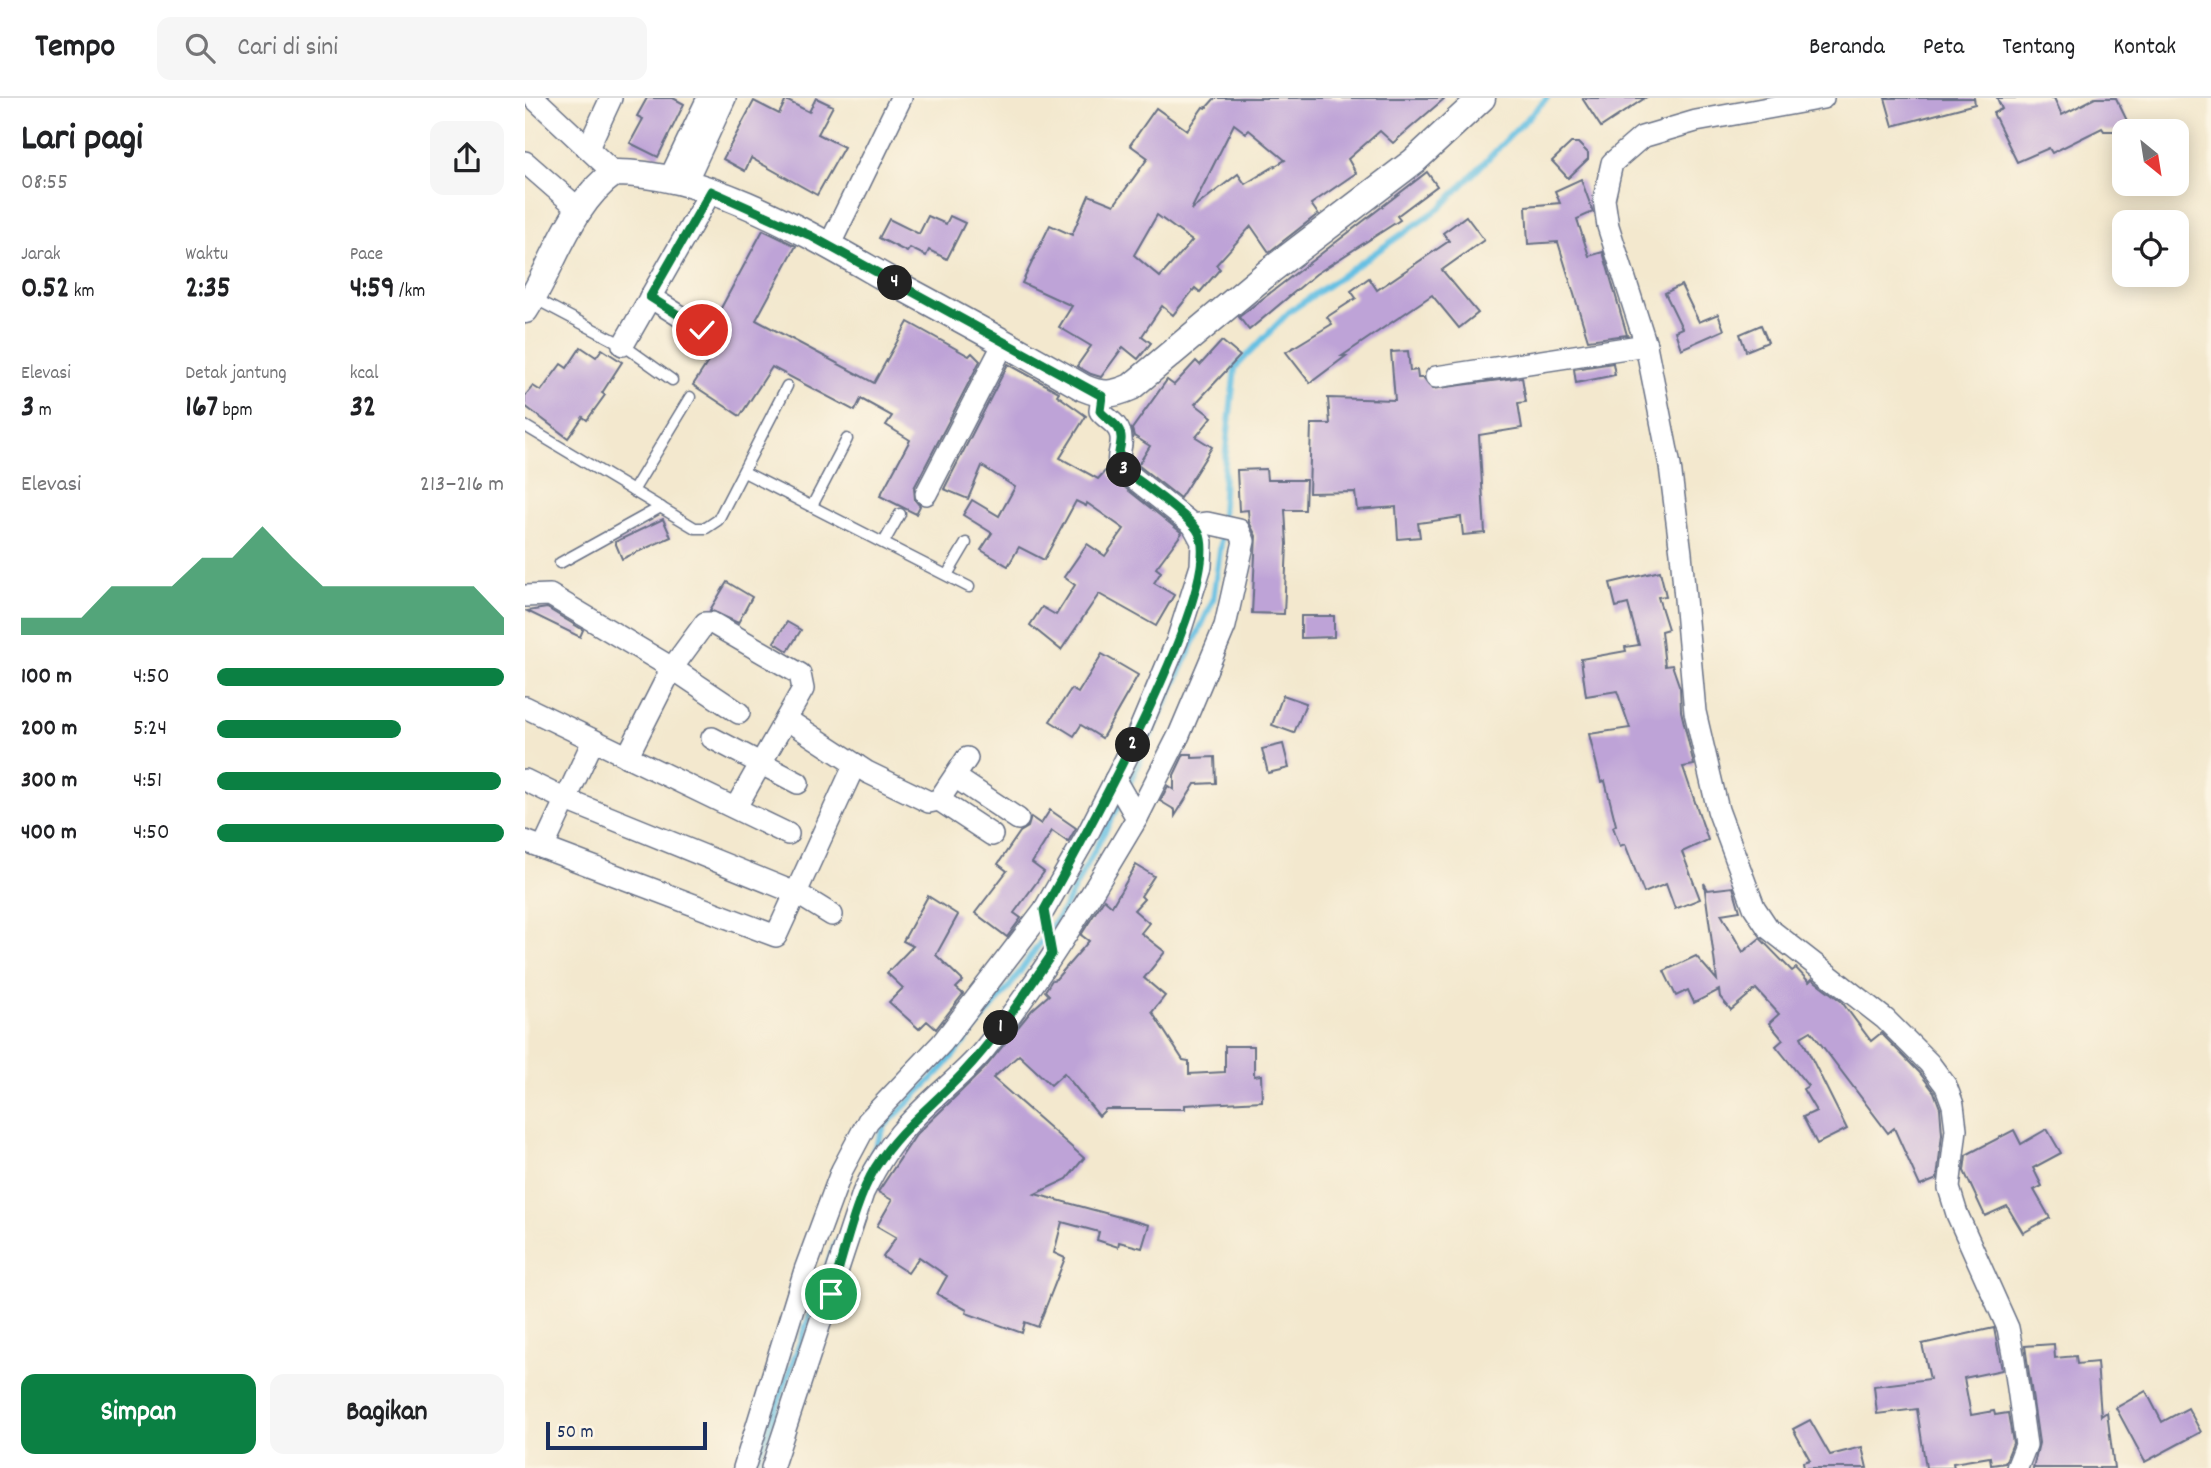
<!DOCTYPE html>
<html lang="id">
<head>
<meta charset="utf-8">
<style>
  body { margin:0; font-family:Dekko,sans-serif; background:#f6f6f6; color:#202124; height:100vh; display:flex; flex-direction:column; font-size:26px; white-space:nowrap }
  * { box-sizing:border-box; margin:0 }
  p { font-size:23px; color:#757577 }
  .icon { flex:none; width:38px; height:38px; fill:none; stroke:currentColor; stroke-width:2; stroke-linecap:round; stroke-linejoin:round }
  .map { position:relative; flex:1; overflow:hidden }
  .panel { display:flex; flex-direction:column; background:#fff; width:525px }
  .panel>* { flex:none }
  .needle { width:46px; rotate:150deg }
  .tools { position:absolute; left:1587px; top:21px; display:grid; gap:14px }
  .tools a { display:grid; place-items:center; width:77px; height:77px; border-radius:14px; background:#fff; box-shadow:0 4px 18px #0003; font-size:35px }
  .scale { position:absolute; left:21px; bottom:18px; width:161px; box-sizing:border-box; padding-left:7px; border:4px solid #1b2f5e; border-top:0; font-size:19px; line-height:24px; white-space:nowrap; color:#1b2f5e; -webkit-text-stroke:5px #fcf5e5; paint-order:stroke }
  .pin { position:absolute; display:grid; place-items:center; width:60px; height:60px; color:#fff; margin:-30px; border:4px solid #fff; border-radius:50%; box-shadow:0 2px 7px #0007 }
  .km { position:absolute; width:35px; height:35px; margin:-18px; border-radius:50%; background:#222; color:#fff; font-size:19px; line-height:35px; text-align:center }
  .round { display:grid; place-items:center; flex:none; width:74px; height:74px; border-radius:14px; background:#f6f6f6 }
  .headline { display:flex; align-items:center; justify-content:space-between; height:119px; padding:0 21px }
  h1 { font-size:38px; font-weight:800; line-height:52px }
  .figures { display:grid; grid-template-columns:repeat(3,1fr); gap:10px; height:119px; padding:7px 21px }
  .figures div { display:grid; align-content:center }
  .figures b { font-size:30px; font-weight:800 }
  .figures small { font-size:19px; font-weight:400 }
  .figures p { font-size:19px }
  .chart { height:196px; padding:14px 21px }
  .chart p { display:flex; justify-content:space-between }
  .chart svg { width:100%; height:126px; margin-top:7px; fill:#0b8043; opacity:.7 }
  .action { display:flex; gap:14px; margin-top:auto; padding:14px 21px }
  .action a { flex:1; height:80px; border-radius:14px; background:#0b8043; color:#fff; font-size:28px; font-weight:800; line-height:80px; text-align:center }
  .action a+a { background:#f6f6f6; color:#202124 }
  ul { padding:0 21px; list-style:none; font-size:23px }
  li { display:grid; grid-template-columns:112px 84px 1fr; align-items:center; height:52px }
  li i { height:18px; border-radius:9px; background:#0b8043 }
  header { display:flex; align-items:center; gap:42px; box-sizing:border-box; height:98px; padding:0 35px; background:#fff; border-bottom:2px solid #e0e0e0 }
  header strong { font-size:33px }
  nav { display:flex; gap:38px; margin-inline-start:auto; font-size:24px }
  .search { width:490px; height:63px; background:#f6f6f6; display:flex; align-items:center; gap:18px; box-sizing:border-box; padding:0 24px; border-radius:14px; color:#757577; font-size:26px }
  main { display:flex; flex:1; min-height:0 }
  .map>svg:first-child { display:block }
</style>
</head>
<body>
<header>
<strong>Tempo</strong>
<div class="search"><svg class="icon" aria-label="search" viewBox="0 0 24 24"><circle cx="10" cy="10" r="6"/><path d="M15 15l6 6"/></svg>Cari di sini</div>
<nav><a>Beranda</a><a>Peta</a><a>Tentang</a><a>Kontak</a></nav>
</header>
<main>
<section class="panel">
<div class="headline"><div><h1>Lari pagi</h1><p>08:55</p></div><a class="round"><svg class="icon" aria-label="share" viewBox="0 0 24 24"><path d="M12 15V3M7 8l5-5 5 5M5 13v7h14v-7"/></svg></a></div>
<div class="figures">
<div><p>Jarak</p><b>0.52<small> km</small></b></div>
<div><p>Waktu</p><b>2:35</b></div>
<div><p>Pace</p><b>4:59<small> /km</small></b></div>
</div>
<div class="figures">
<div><p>Elevasi</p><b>3<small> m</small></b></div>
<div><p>Detak jantung</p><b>167<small> bpm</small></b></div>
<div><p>kcal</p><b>32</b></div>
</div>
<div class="chart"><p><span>Elevasi</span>213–216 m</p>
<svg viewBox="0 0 160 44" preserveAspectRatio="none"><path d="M0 44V38L10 38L20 38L30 27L40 27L50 27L60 17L70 17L80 6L90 17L100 27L110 27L120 27L130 27L140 27L150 27L160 38V44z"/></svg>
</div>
<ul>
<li><b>100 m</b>4:50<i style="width:100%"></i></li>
<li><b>200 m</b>5:24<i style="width:64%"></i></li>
<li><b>300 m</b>4:51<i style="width:99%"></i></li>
<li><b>400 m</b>4:50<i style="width:100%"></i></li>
</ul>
<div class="action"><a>Simpan</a><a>Bagikan</a></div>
</section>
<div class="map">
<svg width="1686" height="1370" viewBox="0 0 1686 1370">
  <rect width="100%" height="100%" fill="#fcf5e5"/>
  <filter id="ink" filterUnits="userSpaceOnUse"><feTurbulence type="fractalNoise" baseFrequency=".0143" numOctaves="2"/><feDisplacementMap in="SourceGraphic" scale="14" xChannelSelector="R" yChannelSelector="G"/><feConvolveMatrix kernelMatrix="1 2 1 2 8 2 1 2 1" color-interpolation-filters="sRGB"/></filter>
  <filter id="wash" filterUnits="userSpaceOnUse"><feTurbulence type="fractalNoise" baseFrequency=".00686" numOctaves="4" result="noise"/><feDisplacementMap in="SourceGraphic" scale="28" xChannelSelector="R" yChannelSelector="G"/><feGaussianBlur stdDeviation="1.57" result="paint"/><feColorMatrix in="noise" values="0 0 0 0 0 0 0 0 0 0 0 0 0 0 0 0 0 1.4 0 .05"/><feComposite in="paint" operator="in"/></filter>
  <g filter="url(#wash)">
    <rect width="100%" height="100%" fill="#f3e8ce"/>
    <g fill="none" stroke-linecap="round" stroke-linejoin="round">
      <g stroke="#65c0e3" stroke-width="6">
        <path d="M602 691 688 502 696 445 699 371 710 270 764 214 915 110 1022 0"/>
        <path d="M339 1072 360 1028 417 971 485 888 538 812 597 701"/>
        <path d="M233 1361 311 1144"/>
      </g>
    </g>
    <g id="blocks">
      <g fill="#bea3d7" fill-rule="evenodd">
        <path d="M122 0H148L159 6 133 59 105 45 118 21 112 18Z"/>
        <path d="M291 0 308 8 293 36 319 49 292 97 226 60 220 73 198 61 229 3 254 16 261 2 284 14Z"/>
        <path d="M690 0H920L868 45 855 33 823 61 831 75 786 106 793 116 744 154 726 128 691 167 695 171 675 194 670 190 648 217 637 208 617 238 626 245 613 261 598 249 576 279 566 276 552 268 566 248 534 229 547 208 497 185 525 127 547 137 564 97 589 107 623 60 605 47 631 10 662 32 678 9 681 10ZM709 26 721 35 724 32 760 62 720 86 713 76 666 112ZM632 117 667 143 635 179 609 157Z"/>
        <path d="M1057 0H1120L1076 29Z"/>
        <path d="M1360 0H1449L1450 6 1368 28Z"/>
        <path d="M1472 0H1529L1537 17 1570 0H1591L1607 33H1579L1577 30 1527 55 1524 50 1492 64 1468 15 1477 11Z"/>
        <path d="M1046 45H1053L1063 55V61L1043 80 1027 63Z"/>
        <path d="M902 74 912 88 872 118 875 122 791 176 724 232 714 219Z"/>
        <path d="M1056 81 1068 114 1052 121 1064 158 1078 154 1102 237 1063 242 1033 144 1003 146 1001 108 1035 105 1030 93Z"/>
        <path d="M403 118 421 126 425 118 440 125 422 161 404 152 401 158 385 150 382 154 354 140 364 121 394 136Z"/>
        <path d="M941 118 959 142 917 172 953 215 934 230 907 197 817 258H821L785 285 761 254 807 226 802 219 831 200 826 193 844 180 852 192 924 143 918 135Z"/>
        <path d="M238 132 271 148 231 222 349 285 383 224 444 258 447 255 455 263 389 390 390 402 395 408 391 416 355 398 385 342 361 327 367 318 336 301 330 313 247 269 215 318 168 287 200 238 190 233 188 225Z"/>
        <path d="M1156 187 1174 224 1193 216 1199 232 1156 251 1150 233 1157 230 1140 195Z"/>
        <path d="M1236 227 1243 244 1221 253 1215 236Z"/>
        <path d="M697 243 715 258 670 306 687 319 671 339 687 349 655 400 613 367 625 348 609 338 607 331 642 282 649 287 671 263 675 267Z"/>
        <path d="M56 249 71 259 77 251 97 264 77 295 80 297 62 322 58 319 43 340 0 308V298L8 288 16 293 36 266 42 270Z"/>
        <path d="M883 253 885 273 892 272 893 280H898L907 291 997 279 1001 304 993 305 997 330 954 337 960 435 938 437 936 419 893 425 895 439 873 441 871 409 832 412 830 394 784 395 786 326H805L803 300 870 302 866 254Z"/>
        <path d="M1088 265 1090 277 1051 285 1049 271Z"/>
        <path d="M483 266 534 294 532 297 561 318 535 360 573 381 582 371 588 380 657 435 631 470 636 474 629 485 649 497 631 528 574 496 536 552 505 527 517 509 531 517 550 487 539 479 562 446 580 458 599 431 562 405 561 408 551 403 519 462 494 449 483 468 456 452 467 435 438 417 447 402 474 418 490 389 457 368 443 401 419 391Z"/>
        <path d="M741 371 742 382H781L780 412H760L762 446 759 516 727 515 731 438 724 424 723 412 714 413 712 372Z"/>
        <path d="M138 421 146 439 97 461 90 444Z"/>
        <path d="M1135 473 1141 498 1133 499 1143 531 1136 533 1140 568 1147 567 1155 590 1156 613 1169 667 1158 669 1183 742 1157 754 1175 801 1150 811 1141 786 1119 795 1100 746 1095 748 1088 729 1091 727 1080 683 1076 684 1064 636 1105 630 1092 593 1061 598 1056 561 1101 553 1100 549 1114 547 1103 506 1091 509 1085 485Z"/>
        <path d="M202 484 227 499 213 525 185 512Z"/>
        <path d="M22 510 58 532 55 539 2 513Z"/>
        <path d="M776 518H809V539L776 540Z"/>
        <path d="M262 524 276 532 263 553 249 544Z"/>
        <path d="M577 556 613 577 577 640 556 627 549 638 525 623 546 591 553 595Z"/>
        <path d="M758 597 781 605 769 635 747 627Z"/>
        <path d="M758 646 764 670 743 675 737 651Z"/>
        <path d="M659 656H667V660L690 659 691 685 670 686 650 718V712L635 703 643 688 649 692V677Z"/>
        <path d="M525 712 551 730 543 744 527 733 507 765 519 774 489 815 496 820 482 839 450 815 482 773 473 766 495 734 503 729 506 719 516 726Z"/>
        <path d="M611 767 629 778 616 798 619 801 609 812 624 825 616 835 640 854 619 880 640 898 627 914 658 962 664 963V976L700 974V948H729V978L736 977 737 1003 660 1007V1011H581L574 1018 539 975 526 987 494 957 468 980 559 1060 542 1081 510 1096 624 1127 617 1150 594 1144 593 1149 572 1142 574 1134 537 1124 529 1155 540 1160 513 1229 500 1224 497 1235 441 1215 442 1212 412 1196 422 1178 394 1159 383 1175 358 1159 371 1139 352 1128 367 1102 353 1094 391 1037 459 971 507 912 524 897 520 893 527 882 531 881 564 843 556 837 579 801 587 808Z"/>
        <path d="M1179 785 1183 792 1208 789 1215 813 1196 816 1218 854 1235 840 1267 873 1271 870 1284 884 1287 881 1316 903 1346 943 1356 935 1394 974 1409 994 1415 1010 1417 1036 1412 1081 1395 1088 1369 1030 1363 1035 1286 933 1276 939 1322 1031 1292 1046 1278 1019 1291 1013 1278 991 1283 988 1251 948 1258 942 1244 925 1254 916 1231 891 1206 912 1195 899 1194 892 1169 905 1163 892 1151 898 1139 873 1171 858 1192 882Z"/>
        <path d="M403 798 433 817 411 857 438 883 431 890 438 896 411 931 402 923 394 931 364 904 378 890 362 875 388 848 378 843Z"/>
        <path d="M1522 1031 1536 1055 1508 1070 1517 1088 1509 1092 1525 1120 1498 1135 1482 1108 1460 1118 1439 1073 1441 1057 1489 1032 1496 1046Z"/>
        <path d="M1469 1230 1477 1272 1439 1280 1446 1317 1469 1313 1470 1317 1483 1315 1488 1345 1480 1365 1466 1367 1465 1359 1428 1365 1429 1370H1401L1392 1311 1352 1316 1349 1288 1405 1281 1397 1246Z"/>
        <path d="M1529 1246 1530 1260 1551 1258 1552 1266 1572 1264 1576 1318 1582 1314 1589 1370H1508L1514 1345 1500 1248Z"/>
        <path d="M1621 1293 1637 1324 1663 1310 1676 1334 1620 1364 1591 1310Z"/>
        <path d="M1285 1322 1305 1357 1337 1349 1342 1370H1279L1278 1364 1285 1362 1268 1331Z"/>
      </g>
    </g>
  </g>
  <g filter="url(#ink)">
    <use href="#blocks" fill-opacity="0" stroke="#677085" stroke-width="2"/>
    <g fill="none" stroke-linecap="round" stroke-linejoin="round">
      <g stroke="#677085" stroke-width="13">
        <g id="service">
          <path d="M9 200 98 247 147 282"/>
          <path d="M0 328 170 430H181L193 422 262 288"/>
          <path d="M219 374 444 489"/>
          <path d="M108 393 165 299"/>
          <path d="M287 408 322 341"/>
          <path d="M359 444 375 416"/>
          <path d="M35 465 136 409"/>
          <path d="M422 477 441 445"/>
        </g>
      </g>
      <g stroke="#677085" stroke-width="24">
        <g id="minor">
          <path d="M9 0 89 75"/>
          <path d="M1298 0 1171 23 1117 39 1087 65 1079 101 1083 128 1121 247 1145 368 1156 455 1170 614 1193 712 1229 809 1243 830 1360 921 1404 965 1421 988 1428 1007 1431 1031 1424 1090 1432 1116 1483 1230 1489 1262 1501 1347 1492 1370"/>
          <path d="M63 50 86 0"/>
          <path d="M0 64 55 112"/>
          <path d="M144 82 183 0"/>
          <path d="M160 86 200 0"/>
          <path d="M304 148 376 0"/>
          <path d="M125 199 177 232"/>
          <path d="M98 247 186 93"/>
          <path d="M911 279 1121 247"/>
          <path d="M401 396 479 245"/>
          <path d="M0 498 25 497 147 570 214 615"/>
          <path d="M0 609 263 736"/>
          <path d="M261 621 342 674 404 704 414 702 442 660"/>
          <path d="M187 640 273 685"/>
          <path d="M102 659 147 570 180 525H187L275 576 278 591 211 709"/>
          <path d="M430 679 493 721"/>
          <path d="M0 682 39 701 273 796 307 817"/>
          <path d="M414 702 467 737"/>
          <path d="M612 720 654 637 700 528 719 443 714 432 682 425 668 427"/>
          <path d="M0 743 251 838 330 666"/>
          <path d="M18 750 68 643"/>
          <path d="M219 1370 280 1172 317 1072 343 1023 417 945 519 812 561 739 609 645 652 543 676 468 677 444 668 427 596 370C589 358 600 348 595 335 592 325 581 321 575 313L577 298"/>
          <path d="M247 1370 338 1095C351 1068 367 1042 389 1020 411 996 437 978 458 953 517 881 565 799 612 720L590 682"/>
        </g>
      </g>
      <g stroke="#677085" stroke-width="29">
        <path id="tertiary" d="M0 212C29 168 44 106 89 75 186 74 291 141 373 187 436 221 498 255 559 290 578 298 588 297 606 289L746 172 889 63 957 0"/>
      </g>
      <use href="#service" stroke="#fff" stroke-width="10"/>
      <use href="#minor" stroke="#fff" stroke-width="21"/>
      <use href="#tertiary" stroke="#fff" stroke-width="26"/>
    </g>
  </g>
  <g fill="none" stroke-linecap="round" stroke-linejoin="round" filter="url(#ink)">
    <g stroke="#fff" stroke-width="14">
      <path id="route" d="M177 232 125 199 186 93 284 137 577 298 575 313C580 320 588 323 593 330 602 343 588 357 596 370 612 381 667 420 674 435 700 491 551 754 519 812L527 856C499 897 472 939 437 976 406 1009 375 1030 350 1070 329 1105 319 1157 306 1196"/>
    </g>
    <use href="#route" stroke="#0b8043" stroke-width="9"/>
  </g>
</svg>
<div class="tools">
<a><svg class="needle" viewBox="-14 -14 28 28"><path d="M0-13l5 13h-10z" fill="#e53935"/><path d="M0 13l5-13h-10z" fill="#757577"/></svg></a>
<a><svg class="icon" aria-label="locate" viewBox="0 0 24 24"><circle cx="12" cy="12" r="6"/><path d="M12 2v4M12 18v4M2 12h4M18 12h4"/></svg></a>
</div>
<div class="scale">50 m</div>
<div class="pin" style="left:306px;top:1196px;background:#1e9e55"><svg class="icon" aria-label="arrive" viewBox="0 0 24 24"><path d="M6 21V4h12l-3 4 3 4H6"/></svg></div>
<div class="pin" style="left:177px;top:232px;background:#d93025"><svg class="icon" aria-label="check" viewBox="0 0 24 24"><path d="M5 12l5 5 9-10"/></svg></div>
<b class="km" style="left:476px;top:930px">1</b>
<b class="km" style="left:608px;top:647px">2</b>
<b class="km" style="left:599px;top:372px">3</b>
<b class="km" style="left:370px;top:185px">4</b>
</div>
</main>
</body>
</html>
